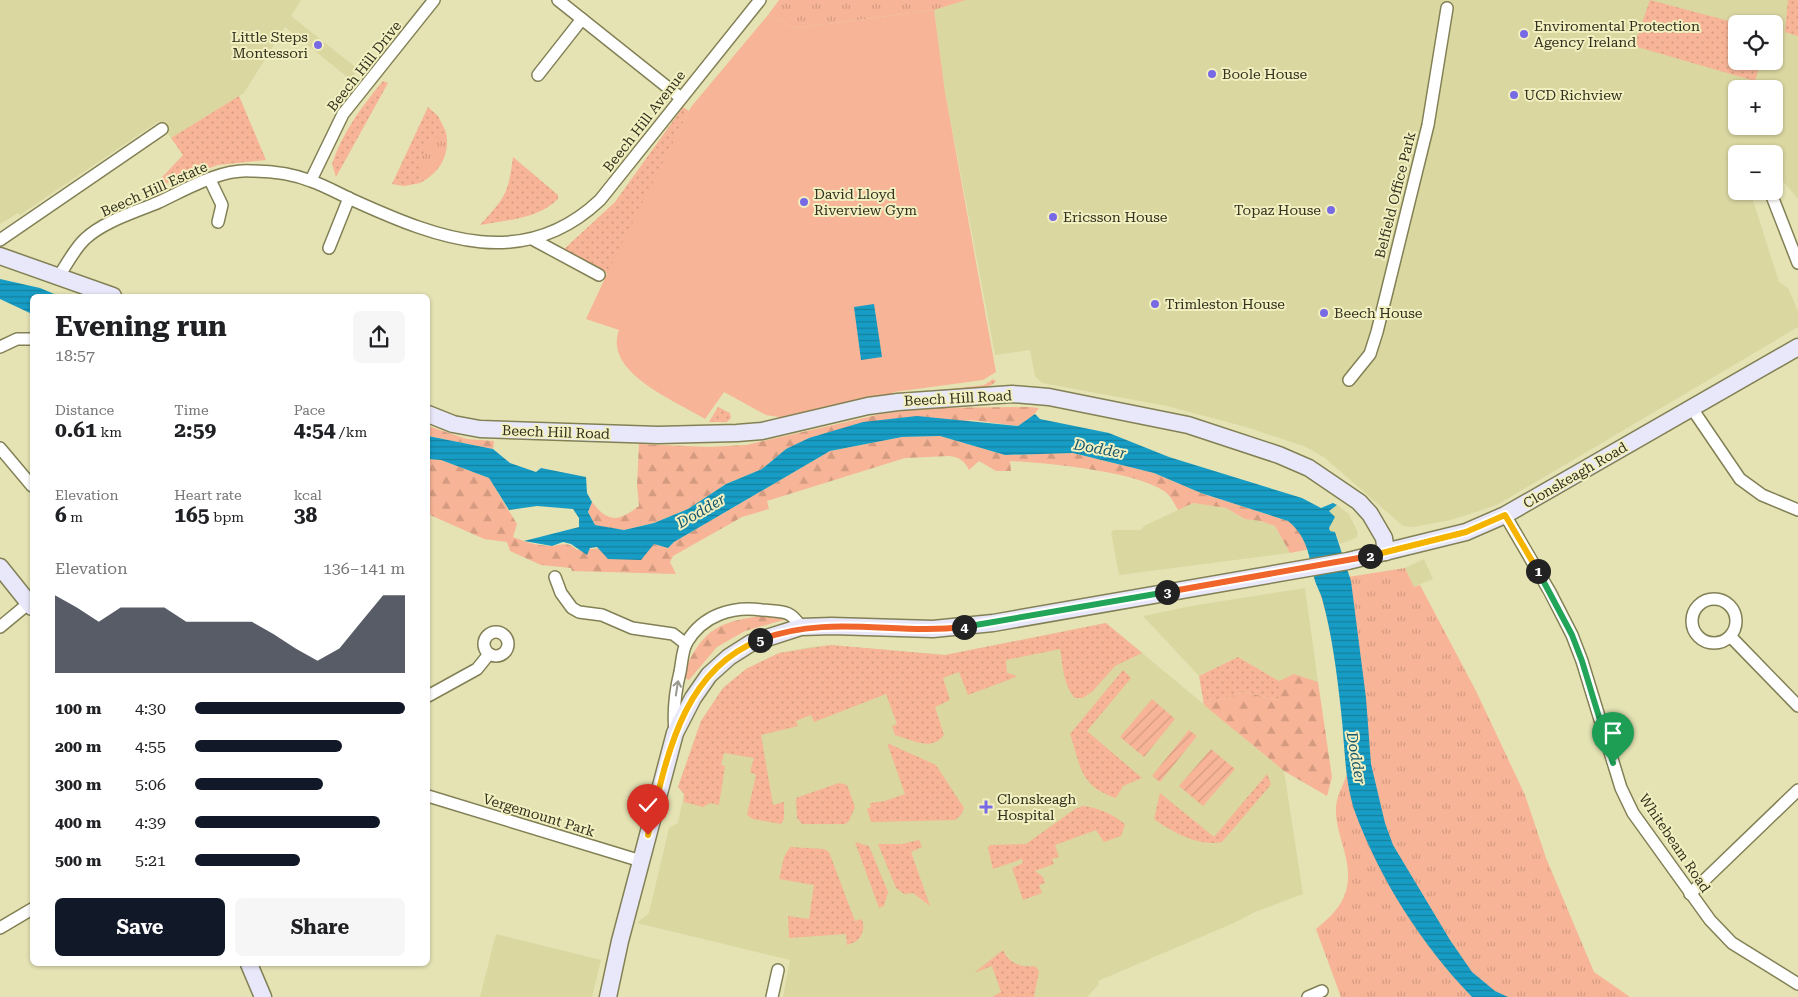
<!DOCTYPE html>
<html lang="en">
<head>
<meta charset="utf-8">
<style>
  body { margin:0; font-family:"Roboto Serif",serif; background:#f6f6f6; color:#202124; height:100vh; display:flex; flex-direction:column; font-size:19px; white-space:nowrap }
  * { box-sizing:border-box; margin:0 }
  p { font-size:16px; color:#757577 }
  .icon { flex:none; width:28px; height:28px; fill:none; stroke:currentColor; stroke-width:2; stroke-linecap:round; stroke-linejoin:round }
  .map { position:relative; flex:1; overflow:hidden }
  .details { position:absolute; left:30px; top:294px; width:400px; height:672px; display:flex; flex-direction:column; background:#fff; border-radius:8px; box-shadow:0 1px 4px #0004 }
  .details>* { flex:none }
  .tools { position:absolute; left:1728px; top:15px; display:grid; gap:10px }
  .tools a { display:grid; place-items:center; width:55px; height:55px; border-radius:8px; background:#fff; box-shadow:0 1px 4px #0004; font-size:25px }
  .pin { position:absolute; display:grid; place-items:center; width:42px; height:42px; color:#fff; margin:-51px -21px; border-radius:50% 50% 50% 0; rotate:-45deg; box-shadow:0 0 5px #0007 }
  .pin .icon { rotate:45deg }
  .km { position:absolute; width:25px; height:25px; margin:-12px; border-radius:50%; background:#222; color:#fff; font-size:14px; line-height:25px; text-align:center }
  .round { display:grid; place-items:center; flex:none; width:52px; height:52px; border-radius:8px; background:#f6f6f6 }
  .headline { display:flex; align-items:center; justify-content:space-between; height:85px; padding:0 25px }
  h1 { font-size:28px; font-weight:700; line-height:38px }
  .figures { display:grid; grid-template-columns:repeat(3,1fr); gap:8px; height:85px; padding:5px 25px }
  .figures div { display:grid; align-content:center }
  .figures b { font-size:21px; font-weight:700 }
  .figures small { font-size:14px; font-weight:400 }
  .figures p { font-size:14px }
  .chart { height:140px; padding:10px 25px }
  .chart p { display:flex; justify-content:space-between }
  .chart svg { width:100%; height:90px; margin-top:5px; fill:#111827; opacity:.7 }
  .primary-button { display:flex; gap:10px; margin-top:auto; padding:10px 25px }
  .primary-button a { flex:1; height:58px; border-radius:8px; background:#111827; color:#fff; font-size:20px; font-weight:700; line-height:58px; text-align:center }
  .primary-button a+a { background:#f6f6f6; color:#202124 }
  ul { padding:0 25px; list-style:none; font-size:16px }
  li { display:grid; grid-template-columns:80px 60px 1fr; align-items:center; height:38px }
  li i { height:12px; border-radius:6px; background:#111827 }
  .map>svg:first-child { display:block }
</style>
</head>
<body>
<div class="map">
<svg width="1798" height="997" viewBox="0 0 1798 997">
  <defs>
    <pattern id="grass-dots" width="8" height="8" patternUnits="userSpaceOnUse" patternTransform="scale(1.25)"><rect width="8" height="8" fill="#f7b496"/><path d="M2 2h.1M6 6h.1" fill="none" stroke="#d49b81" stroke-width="1.8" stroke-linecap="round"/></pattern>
    <pattern id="forest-firs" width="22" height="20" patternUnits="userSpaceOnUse" patternTransform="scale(1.25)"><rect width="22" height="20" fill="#f7b496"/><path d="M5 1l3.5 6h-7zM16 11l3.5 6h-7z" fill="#d49b81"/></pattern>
    <pattern id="park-tufts" width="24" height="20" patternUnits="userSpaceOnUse" patternTransform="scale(1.25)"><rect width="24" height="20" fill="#f7b496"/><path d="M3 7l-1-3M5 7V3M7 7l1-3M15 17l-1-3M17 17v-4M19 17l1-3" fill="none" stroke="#d49b81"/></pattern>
    <pattern id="garden-furrows" width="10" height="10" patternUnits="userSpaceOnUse" patternTransform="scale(1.25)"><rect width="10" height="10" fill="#f7b496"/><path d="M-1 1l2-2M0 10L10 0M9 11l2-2" fill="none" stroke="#d49b81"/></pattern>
    <pattern id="water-rules" width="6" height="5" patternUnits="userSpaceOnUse" patternTransform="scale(1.25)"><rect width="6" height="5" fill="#179dc5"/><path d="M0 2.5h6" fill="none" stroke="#15819f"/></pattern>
  </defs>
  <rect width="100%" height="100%" fill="#e5e3b4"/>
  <g fill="#dad7a1" fill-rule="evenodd">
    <path d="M0 0H301L291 16 358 69 351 80 285 27 244 93 171 138 159 121 20 215 18 213 0 224Z"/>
    <path d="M966 0H1798V199L1782 180 1774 185V154H1736V191H1763L1752 197 1779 282 1788 288 1798 311V327L1497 505 1451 520 1413 527 1403 526 1325 458 1306 447 1246 427 1167 406 1042 383 1035 376 1030 350 995 355 945 92 934 10ZM1736 24H1774V61H1736ZM1736 89H1774V126H1736Z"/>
    <path d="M1193 503 1226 508 1245 519 1261 521 1275 526 1290 553 1119 575 1111 532 1114 530H1141L1144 526Z"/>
    <path d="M1337 505 1349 514 1358 533 1356 538 1340 544 1335 532 1330 531 1328 528 1331 523 1328 511Z"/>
    <path d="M1424 559 1433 579 1414 587 1405 568Z"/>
    <path d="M1305 588 1318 682 1294 674 1279 681 1238 657 1199 676 1143 616 1191 606Z"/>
    <path d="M1106 623 1284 771 1303 894 1255 912 1236 922 1098 981 1099 984 1087 997H783L790 960 637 923 649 913 669 828 678 823 684 794 678 787 701 721 723 688 746 669 779 653 810 647 831 645 945 655Z"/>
    <path d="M496 934 601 960 592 997H480Z"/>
  </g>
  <g fill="url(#grass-dots)">
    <path d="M1650 0 1740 24H1736V61H1761L1755 81 1634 46Z"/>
    <path d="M1788 0H1798V36L1785 32Z"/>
    <path d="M383 81 388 83 336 177 332 164C342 133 362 106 383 81Z"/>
    <path d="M239 96 266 160 218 165 151 189 183 155 171 138Z"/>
    <path d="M428 107 438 116 446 132C430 139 418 166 420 183L404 186 392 184Z"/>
    <path d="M683 107 689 111 608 274 562 251 615 202Z"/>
    <path d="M513 157 558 195V199C538 219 507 220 480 225 506 197 508 194 513 157Z"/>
    <path d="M993 379 996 381C988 394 932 392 916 393L984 385Z"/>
    <path d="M718 407 730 413 731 418 727 422H709Z"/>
    <path d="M1106 623 1142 653 1115 666 1093 691 1083 698H1075C1063 685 1063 665 1060 649L1006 660 1007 673 1015 675 1016 677 968 695 959 672 943 678 950 700 935 707 944 735C931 752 913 740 895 735L892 726 897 724 886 694 814 722 811 715 796 721 798 726 761 735 773 805 784 802V819L781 824 753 819 747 815 756 775 750 772 754 758 724 753 721 765 725 766 719 805 710 803 703 807 684 802V794L678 787 701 721 723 688 746 669 779 653 831 645 945 655Z"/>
    <path d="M1238 657 1279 681V700L1244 692 1204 705 1199 676Z"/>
    <path d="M1123 670 1131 678 1087 731 1142 778 1123 786 1116 798C1079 786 1081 766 1070 734Z"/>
    <path d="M887 743 936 765 964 808 961 815 955 820 871 822 867 809 871 807 870 803 885 801 905 794Z"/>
    <path d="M1267 774 1271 784 1268 788 1222 842C1199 847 1172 832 1154 819L1160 793 1214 837Z"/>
    <path d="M839 783 847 785 855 807 849 821 845 824H802L797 818 796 798Z"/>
    <path d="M1083 806C1097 807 1114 815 1125 824L1121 836 1104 842 1096 830 1055 845 1059 857 1052 859 1054 864 1035 871 1043 877 1045 883 1039 885 1042 893 1023 900 1012 868 1023 863 1022 859 993 869 988 848 990 845 1026 844 1075 809Z"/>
    <path d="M919 840 922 847 911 852 930 906 913 893 904 894 896 888 878 844H902Z"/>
    <path d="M855 842 869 846 888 892 884 906 879 908Z"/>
    <path d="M790 847 824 849 829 852 855 921 862 919C866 932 860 942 847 945L846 934 789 938 788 916 809 919 814 885 779 879 784 857Z"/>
    <path d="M1003 950C1009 964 1021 967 1035 966L1039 971 1034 997H992L1001 992 992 966 974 973Z"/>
  </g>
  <g fill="url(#forest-firs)">
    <path d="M1030 407 1039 408 1032 417 1018 426 971 420 786 449 762 469 726 484 688 509 654 523 624 530 595 526 588 512 592 502C609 524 619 521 639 506L637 485 639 444 709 447 746 445 881 414 922 408Z"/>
    <path d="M428 426 467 439 494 441 493 449 428 436Z"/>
    <path d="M940 436 1005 455 1073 453 1154 473 1201 493 1288 521 1297 528 1310 549 1290 553 1275 526 1261 521 1245 519 1226 508 1193 503 1178 510C1174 503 1171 496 1164 491 1133 471 1048 463 1010 461L1011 471H996L979 461 969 470C965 461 959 457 949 456L905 458 767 501 769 509 742 517 673 556 670 562 676 574 572 571 571 568 541 565 510 551 507 542 484 539 428 514V459L441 460 489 478 517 524 513 537C525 542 539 546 551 546 563 545 567 541 577 550L655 544 668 548 674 542 830 451 902 437Z"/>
    <path d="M771 615 787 619 745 631 717 647 689 680 682 677C703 627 719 621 771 615Z"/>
    <path d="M1294 674 1318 682 1332 777 1327 796 1284 771 1204 705 1244 692 1278 700 1279 681Z"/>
  </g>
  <g fill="url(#park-tufts)">
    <path d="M779 0H966L934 10 796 28 768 15Z"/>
    <path d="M446 132C450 154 441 172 420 183 417 160 424 142 446 132Z"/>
    <path d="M1405 568 1414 587 1420 585 1476 691 1525 795 1546 858 1594 972 1630 997H1341L1316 929C1329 918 1341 908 1346 891 1354 863 1337 839 1336 813 1335 796 1343 788 1347 773 1349 766 1346 754 1345 747 1342 699 1333 626 1316 582Z"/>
  </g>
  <g fill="url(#garden-furrows)">
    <path d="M1152 699 1175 719 1144 757 1120 737Z"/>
    <path d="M1189 730 1197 736 1160 782 1152 776Z"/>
    <path d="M1211 749 1235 769 1203 806 1179 786Z"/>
  </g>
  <path fill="#f7b496" d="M934 10 945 92 996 372 983 380 894 392 889 396 785 418 766 415 724 392 705 419C676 401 603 373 619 330L586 319 613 261 691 107 768 15 796 28Z"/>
  <g fill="url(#water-rules)">
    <path d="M0 279 40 288 59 296H32V314L0 299Z"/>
    <path d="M874 304 882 357 861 360 854 307Z"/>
    <path d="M1035 414 1040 419 1109 433 1169 457 1302 498 1321 508 1333 503 1337 505 1329 511 1335 517 1329 528 1330 531 1335 532 1351 581 1366 698 1371 764 1385 823 1393 845 1450 940 1472 972 1495 991 1508 997H1472C1422 945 1380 880 1355 812 1344 780 1345 744 1341 711 1337 674 1332 634 1322 598 1320 592 1317 587 1315 581 1309 557 1308 537 1288 521L1201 493 1154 473 1073 453 1005 455 940 436 902 437 830 451 674 542 668 548 654 544 641 560 608 559 597 547 590 548 587 555 571 544 563 542 552 546 524 541 579 527V518L573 509 537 506 509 510 489 478 441 460 428 459V436L493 449 510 463 536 472 541 468 586 477 587 493 592 502 588 512 595 525 624 530 654 523 688 509 726 484 762 469 786 449 809 438 863 422 917 416 1018 426Z"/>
  </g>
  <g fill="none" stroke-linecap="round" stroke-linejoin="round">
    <g stroke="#828055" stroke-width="14">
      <g id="street">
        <path d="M558 0 681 98"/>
        <path d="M538 75 582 19"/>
        <path d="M210 180 222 205 218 222"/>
        <path d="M311 180 343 114 434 0"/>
        <path d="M1770 191 1798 263"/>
        <path d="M0 240 162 129"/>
        <path d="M534 240 599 275"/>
        <path d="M329 248 349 198"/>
        <path d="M59 276C67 264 75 248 85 239 104 221 136 212 159 202 187 189 220 169 251 171 271 171 293 174 311 181 326 186 341 195 355 201 439 239 524 272 600 200L760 0"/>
        <path d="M0 347 17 339H32"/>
        <path d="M1349 380 1370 354 1377 332 1428 125 1447 8"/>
        <path d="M1691 407 1740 479 1762 495 1798 510"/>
        <path d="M0 448 32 486"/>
        <path d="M1505 515 1550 592 1572 635 1582 661 1621 788 1633 813 1710 920 1732 943 1798 984"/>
        <path d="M555 577 561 593 572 608 579 612 602 615 632 628 673 634 686 644"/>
        <circle cx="1714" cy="621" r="22"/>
        <path d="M0 627 29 603"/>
        <circle cx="496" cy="644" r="12"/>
        <path d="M1731 637 1798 706"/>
        <path d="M428 696 477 669 489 654"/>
        <path d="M675 733C673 712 675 692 680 672 682 663 682 650 687 642 703 615 732 606 762 610 782 612 790 609 801 627"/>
        <path d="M428 796 641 861"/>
        <path d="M1690 894 1798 790"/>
        <path d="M0 928 32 909"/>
        <path d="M772 997 778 970"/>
        <path d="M1308 997 1322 991"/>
      </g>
    </g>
    <g stroke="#828055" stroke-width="19">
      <g id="secondary">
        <path d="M0 256 113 296"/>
        <path d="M428 414 453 424 480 429 658 435 737 433 762 431 868 406 898 402 1012 394 1049 397 1188 425 1279 455 1309 468 1359 502 1370 514 1384 538 1386 552"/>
        <path d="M0 567 32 607"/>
        <path d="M249 964 263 997"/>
        <path d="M608 997 620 941 675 733 693 698 709 675 729 657 751 643 801 627 832 626 933 629 993 623 1348 561 1466 532 1505 515 1798 347"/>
      </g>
    </g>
    <use href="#street" stroke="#fff" stroke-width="11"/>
    <use href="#secondary" stroke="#e9e8fa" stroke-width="16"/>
  </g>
  <defs><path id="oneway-shaft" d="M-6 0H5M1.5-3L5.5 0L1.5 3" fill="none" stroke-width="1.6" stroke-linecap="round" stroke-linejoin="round" transform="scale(1.25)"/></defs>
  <use stroke="#98988f" href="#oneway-shaft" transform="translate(677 688) rotate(-81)"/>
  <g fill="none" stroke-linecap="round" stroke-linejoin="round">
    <g stroke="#fff" stroke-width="10">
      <path id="split-1" d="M1538 571 1572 635 1582 661 1613 763"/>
    </g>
    <g stroke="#fff" stroke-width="10">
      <path id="split-2" d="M1370 556 1466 532 1505 515 1538 571"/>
    </g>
    <g stroke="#fff" stroke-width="10">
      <path id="split-3" d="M1167 592 1370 556"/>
    </g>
    <g stroke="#fff" stroke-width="10">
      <path id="split-4" d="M964 627 1167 592"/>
    </g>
    <g stroke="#fff" stroke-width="10">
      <path id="split-5" d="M760 640C826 614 895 635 964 627"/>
    </g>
    <g stroke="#fff" stroke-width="10">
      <path id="split-6" d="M648 835C666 762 680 671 760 640"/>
    </g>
    <use href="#split-1" stroke="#22a559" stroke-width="6"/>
    <use href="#split-2" stroke="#f5b400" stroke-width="6"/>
    <use href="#split-3" stroke="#f0652b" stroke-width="6"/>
    <use href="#split-4" stroke="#22a559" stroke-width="6"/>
    <use href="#split-5" stroke="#f0652b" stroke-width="6"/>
    <use href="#split-6" stroke="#f5b400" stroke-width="6"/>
  </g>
  <g fill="#7869e4" stroke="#f2f0c1" stroke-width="2">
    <circle cx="1524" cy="34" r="5"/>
    <circle cx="318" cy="45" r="5"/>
    <circle cx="1212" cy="74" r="5"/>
    <circle cx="1514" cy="95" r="5"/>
    <circle cx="804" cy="202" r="5"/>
    <circle cx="1331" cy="210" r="5"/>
    <circle cx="1053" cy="217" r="5"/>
    <circle cx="1155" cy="304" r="5"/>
    <circle cx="1324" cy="313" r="5"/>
    <path d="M983.5 799.5h5v5h5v5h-5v5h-5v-5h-5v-5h5z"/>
  </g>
  <g text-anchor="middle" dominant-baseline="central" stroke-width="4" stroke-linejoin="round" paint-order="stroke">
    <g font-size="14" fill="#32311f" stroke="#f2f0c1" text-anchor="start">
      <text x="1534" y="26">Enviromental Protection<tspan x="1534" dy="16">Agency Ireland</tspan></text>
      <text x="308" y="37" text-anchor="end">Little Steps<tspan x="308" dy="16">Montessori</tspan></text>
      <text x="1222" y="74">Boole House</text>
      <text x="1524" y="95">UCD Richview</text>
      <text x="814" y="194">David Lloyd<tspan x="814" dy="16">Riverview Gym</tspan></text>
      <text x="1321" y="210" text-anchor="end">Topaz House</text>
      <text x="1063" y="217">Ericsson House</text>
      <text x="1165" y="304">Trimleston House</text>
      <text x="1334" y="313">Beech House</text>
      <text x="997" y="799">Clonskeagh<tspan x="997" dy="16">Hospital</tspan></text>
    </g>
    <g font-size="14" fill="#32311f" stroke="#f2f0c1">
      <text transform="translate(364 66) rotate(-52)">Beech Hill Drive</text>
      <text transform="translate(644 121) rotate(-52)">Beech Hill Avenue</text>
      <text transform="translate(154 189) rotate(-24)">Beech Hill Estate</text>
      <text transform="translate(1395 195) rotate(-76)">Belfield Office Park</text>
      <text transform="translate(958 398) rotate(-3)">Beech Hill Road</text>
      <text transform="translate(556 432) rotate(2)">Beech Hill Road</text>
      <text transform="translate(1575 475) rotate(-30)">Clonskeagh Road</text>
      <text transform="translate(539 815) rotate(17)">Vergemount Park</text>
      <text transform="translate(1675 843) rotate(56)">Whitebeam Road</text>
    </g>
    <g font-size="15" font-style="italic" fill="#16576c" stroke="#f2f0c1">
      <text transform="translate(1100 449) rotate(10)">Dodder</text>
      <text transform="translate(701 511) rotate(-30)">Dodder</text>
      <text transform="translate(1356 758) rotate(80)">Dodder</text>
    </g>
  </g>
</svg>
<div class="tools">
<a><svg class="icon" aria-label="locate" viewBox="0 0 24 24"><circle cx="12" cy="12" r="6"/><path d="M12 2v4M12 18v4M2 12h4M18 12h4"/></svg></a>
<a>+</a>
<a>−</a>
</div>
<div class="pin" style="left:1613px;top:763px;background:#1e9e55"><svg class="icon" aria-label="arrive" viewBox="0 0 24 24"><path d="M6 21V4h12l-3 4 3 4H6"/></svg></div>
<div class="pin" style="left:648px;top:835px;background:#d93025"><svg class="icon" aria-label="check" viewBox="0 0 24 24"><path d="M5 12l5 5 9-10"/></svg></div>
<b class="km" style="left:1538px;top:571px">1</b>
<b class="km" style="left:1370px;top:556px">2</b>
<b class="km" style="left:1167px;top:592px">3</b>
<b class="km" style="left:964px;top:627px">4</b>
<b class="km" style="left:760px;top:640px">5</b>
<section class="details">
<div class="headline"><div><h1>Evening run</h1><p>18:57</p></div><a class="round"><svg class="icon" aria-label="share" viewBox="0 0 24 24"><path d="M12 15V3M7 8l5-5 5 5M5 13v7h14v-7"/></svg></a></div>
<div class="figures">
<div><p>Distance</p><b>0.61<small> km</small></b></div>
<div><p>Time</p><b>2:59</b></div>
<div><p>Pace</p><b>4:54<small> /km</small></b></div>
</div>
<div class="figures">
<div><p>Elevation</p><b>6<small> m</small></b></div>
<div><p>Heart rate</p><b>165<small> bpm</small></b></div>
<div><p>kcal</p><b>38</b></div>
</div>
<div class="chart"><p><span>Elevation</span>136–141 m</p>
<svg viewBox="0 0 160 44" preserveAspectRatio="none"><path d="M0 44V6L10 12L20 19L30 12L40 12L50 12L60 19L70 19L80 19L90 19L100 25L110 32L120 38L130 32L140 19L150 6L160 6V44z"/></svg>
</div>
<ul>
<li><b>100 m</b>4:30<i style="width:100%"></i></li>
<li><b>200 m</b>4:55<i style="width:70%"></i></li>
<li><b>300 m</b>5:06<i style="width:61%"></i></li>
<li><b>400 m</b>4:39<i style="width:88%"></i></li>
<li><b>500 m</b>5:21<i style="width:50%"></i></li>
</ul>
<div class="primary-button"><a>Save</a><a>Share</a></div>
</section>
</div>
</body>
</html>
